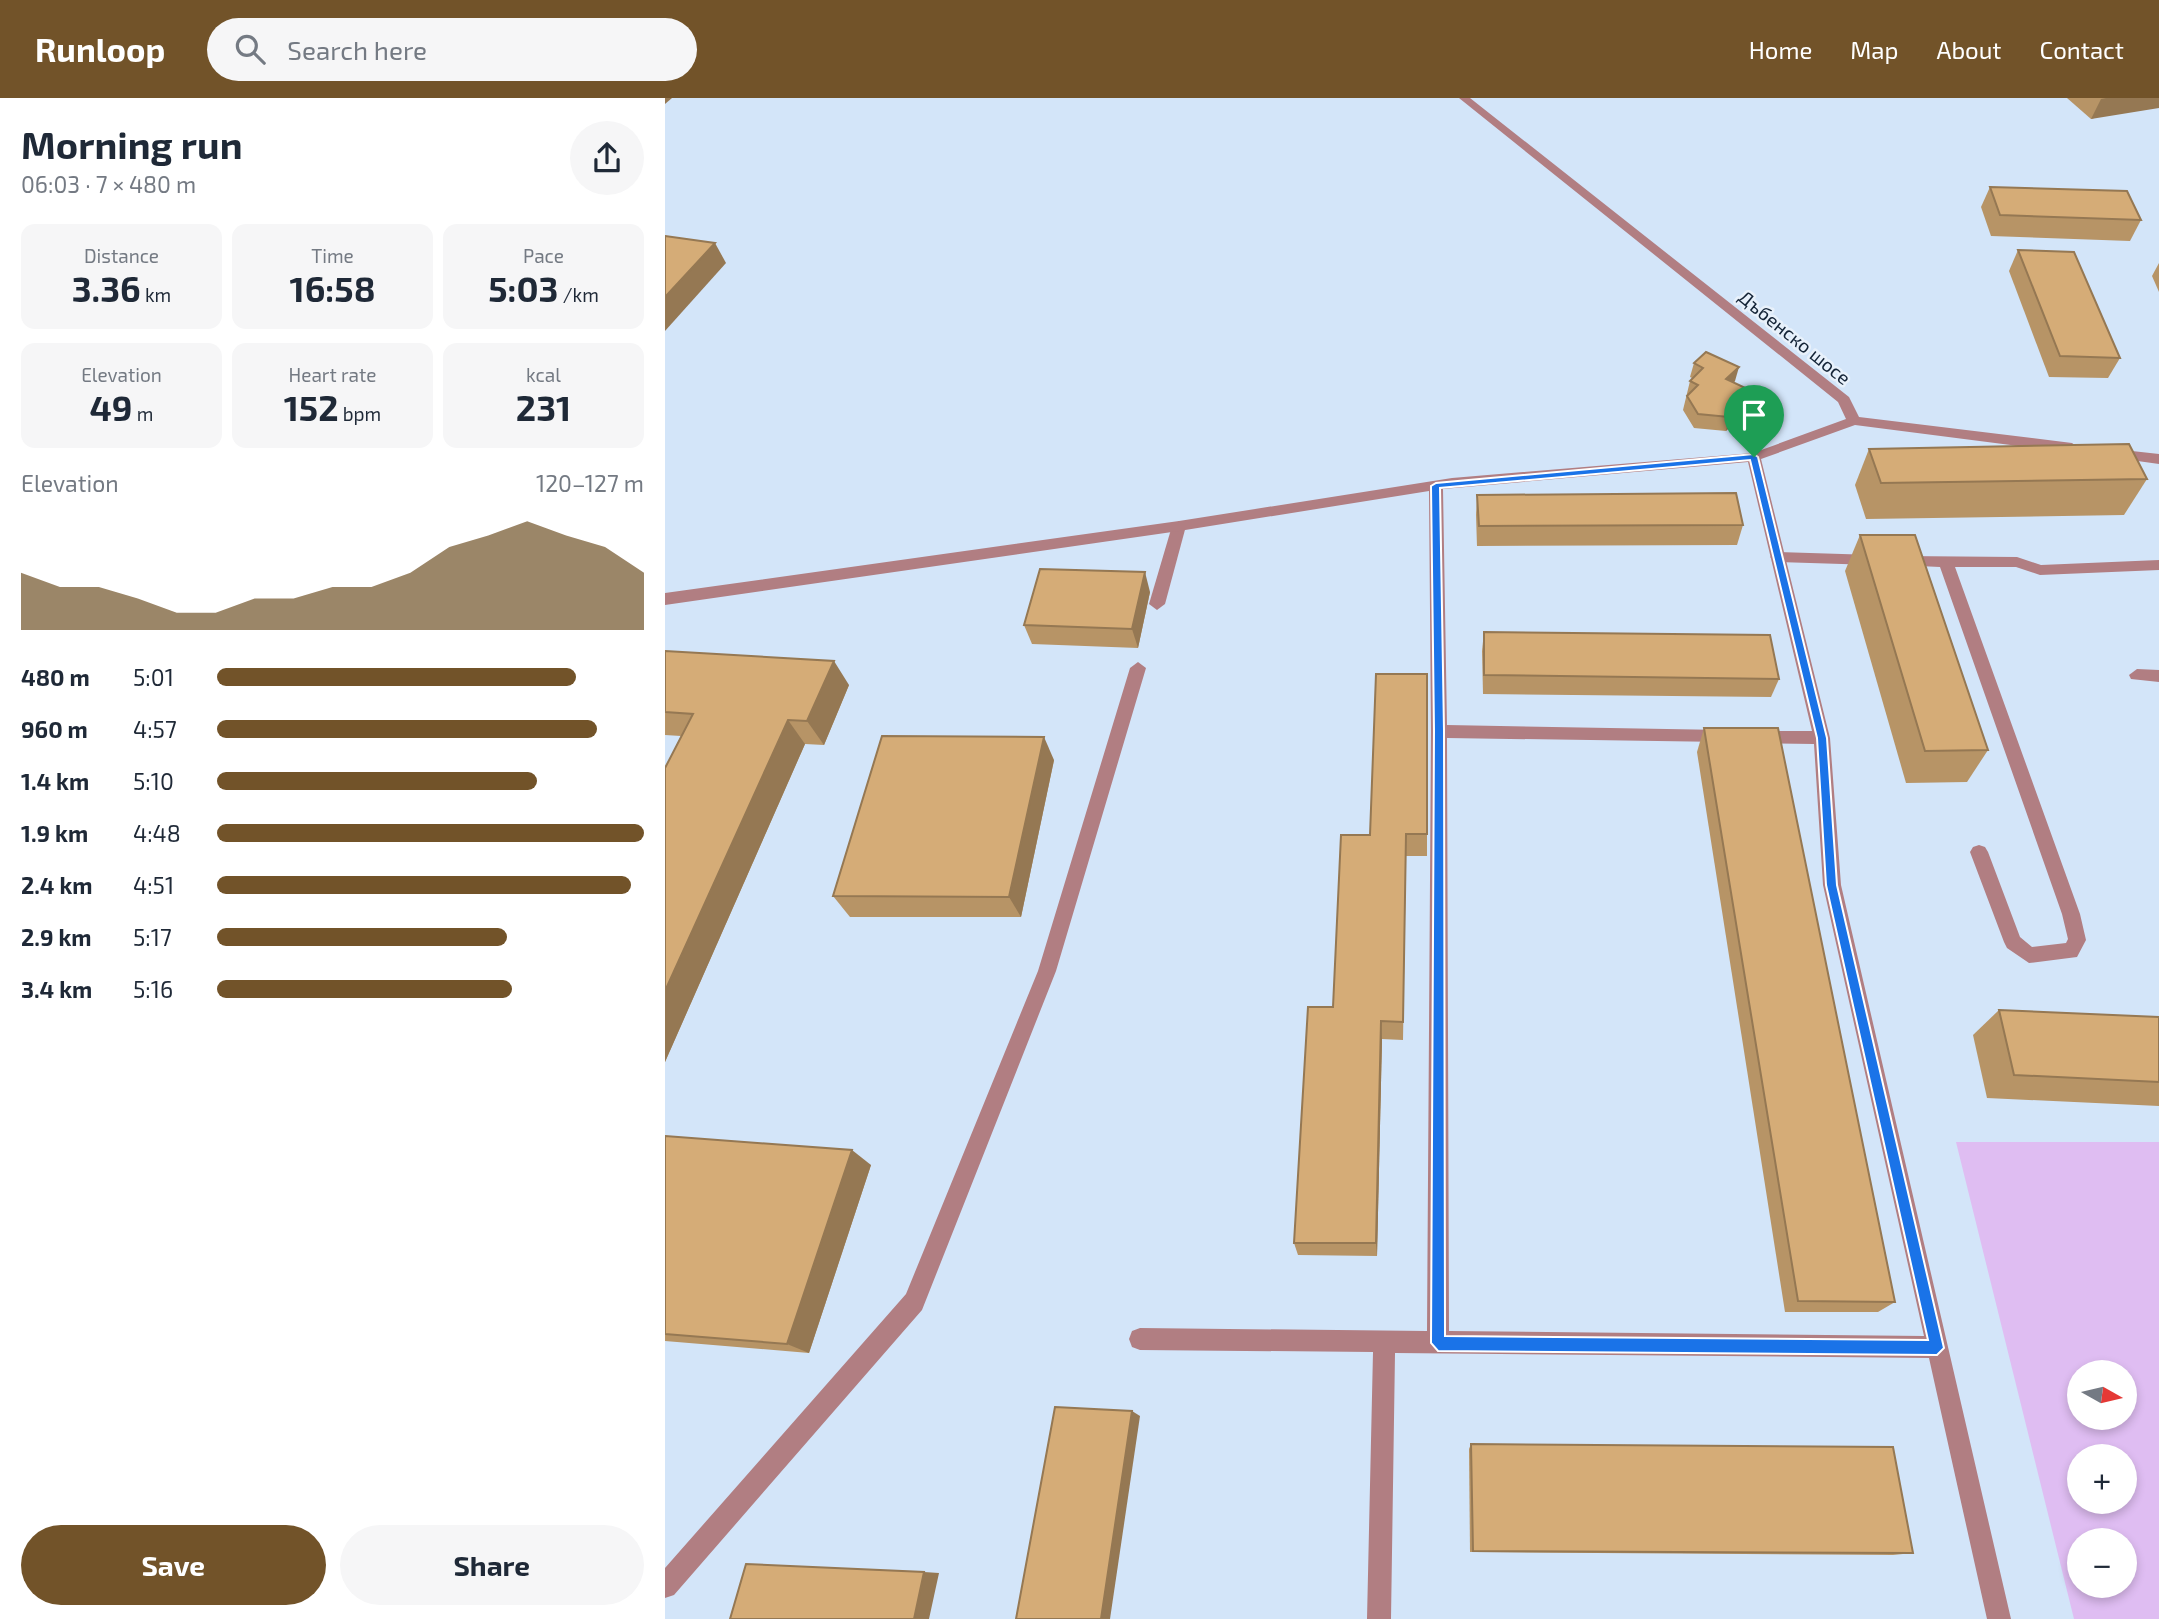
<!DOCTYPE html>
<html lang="en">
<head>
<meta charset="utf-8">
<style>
  body { margin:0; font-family:"Exo 2",sans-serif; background:#f6f6f7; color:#1f2937; height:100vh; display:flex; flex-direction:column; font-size:26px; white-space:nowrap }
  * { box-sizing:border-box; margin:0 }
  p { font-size:23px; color:#747a83 }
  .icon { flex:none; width:38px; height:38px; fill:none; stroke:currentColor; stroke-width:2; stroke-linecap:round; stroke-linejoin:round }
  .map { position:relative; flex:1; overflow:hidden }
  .side { display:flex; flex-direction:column; background:#fff; width:665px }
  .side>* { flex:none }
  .needle { width:46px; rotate:98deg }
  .buttons { position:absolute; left:1402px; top:1262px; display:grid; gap:14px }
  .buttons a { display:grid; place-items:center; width:70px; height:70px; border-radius:50%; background:#fff; box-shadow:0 4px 10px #0003; font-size:35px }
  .pin { position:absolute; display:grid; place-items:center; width:60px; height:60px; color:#fff; margin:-72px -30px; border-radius:50% 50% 50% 0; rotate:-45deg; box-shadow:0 0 7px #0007 }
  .pin .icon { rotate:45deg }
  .round { display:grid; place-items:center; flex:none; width:74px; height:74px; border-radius:37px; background:#f6f6f7 }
  .summary { display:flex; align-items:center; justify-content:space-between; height:119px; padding:0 21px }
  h1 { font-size:38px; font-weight:700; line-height:52px }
  .figures { display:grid; grid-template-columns:repeat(3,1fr); gap:10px; height:119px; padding:7px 21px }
  .figures div { display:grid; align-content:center; border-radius:14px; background:#f6f6f7; text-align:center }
  .figures b { font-size:35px; font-weight:700 }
  .figures small { font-size:19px; font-weight:400 }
  .figures p { font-size:19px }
  .chart { height:196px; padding:14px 21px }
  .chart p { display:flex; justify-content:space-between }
  .chart svg { width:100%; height:126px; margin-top:7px; fill:#725329; opacity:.7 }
  .cta { display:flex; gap:14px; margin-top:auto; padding:14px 21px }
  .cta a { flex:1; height:80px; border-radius:42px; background:#725329; color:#fff; font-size:28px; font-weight:700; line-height:80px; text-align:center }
  .cta a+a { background:#f6f6f7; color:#1f2937 }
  ul { padding:0 21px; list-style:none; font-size:23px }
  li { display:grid; grid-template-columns:112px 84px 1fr; align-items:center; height:52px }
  li i { height:18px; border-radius:9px; background:#725329 }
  header { display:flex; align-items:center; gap:42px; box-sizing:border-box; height:98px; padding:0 35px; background:#725329; color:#fff }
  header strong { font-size:33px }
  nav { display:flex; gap:38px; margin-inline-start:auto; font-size:24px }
  .search { width:490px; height:63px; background:#f6f6f7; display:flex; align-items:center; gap:18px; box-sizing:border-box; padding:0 24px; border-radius:38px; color:#747a83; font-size:26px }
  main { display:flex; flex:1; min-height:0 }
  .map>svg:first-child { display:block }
</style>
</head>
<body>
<header>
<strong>Runloop</strong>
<div class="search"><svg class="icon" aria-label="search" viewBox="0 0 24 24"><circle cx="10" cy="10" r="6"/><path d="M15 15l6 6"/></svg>Search here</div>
<nav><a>Home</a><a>Map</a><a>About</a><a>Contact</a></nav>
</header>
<main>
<section class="side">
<div class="summary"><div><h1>Morning run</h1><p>06:03 · 7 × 480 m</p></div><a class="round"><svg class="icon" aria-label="share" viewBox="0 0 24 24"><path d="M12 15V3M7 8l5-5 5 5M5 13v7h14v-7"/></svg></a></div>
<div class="figures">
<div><p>Distance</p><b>3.36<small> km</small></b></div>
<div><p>Time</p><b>16:58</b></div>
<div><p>Pace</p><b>5:03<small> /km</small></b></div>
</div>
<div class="figures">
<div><p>Elevation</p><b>49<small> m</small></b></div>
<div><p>Heart rate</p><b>152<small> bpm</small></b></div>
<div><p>kcal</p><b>231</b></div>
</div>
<div class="chart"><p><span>Elevation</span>120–127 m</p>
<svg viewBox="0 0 160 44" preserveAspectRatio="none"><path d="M0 44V24L10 29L20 29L30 33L40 38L50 38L60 33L70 33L80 29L90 29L100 24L110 15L120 11L130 6L140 11L150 15L160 24V44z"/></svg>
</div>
<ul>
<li><b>480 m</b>5:01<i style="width:84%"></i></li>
<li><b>960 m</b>4:57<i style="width:89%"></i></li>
<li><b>1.4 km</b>5:10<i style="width:75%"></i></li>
<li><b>1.9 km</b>4:48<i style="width:100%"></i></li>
<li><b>2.4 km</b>4:51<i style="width:97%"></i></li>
<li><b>2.9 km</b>5:17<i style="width:68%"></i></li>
<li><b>3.4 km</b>5:16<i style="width:69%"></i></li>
</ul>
<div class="cta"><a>Save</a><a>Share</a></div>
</section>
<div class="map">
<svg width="1494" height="1521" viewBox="0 0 1494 1521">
  <rect width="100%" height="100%" fill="#d3e5f9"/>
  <path fill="#dfbdf2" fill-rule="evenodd" d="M1291 1044H1494V1521H1409ZM1414 1274H1460V1320H1414ZM1414 1358H1460V1404H1414ZM1414 1442H1460V1488H1414Z"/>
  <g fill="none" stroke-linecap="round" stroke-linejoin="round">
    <g fill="#b17e82" fill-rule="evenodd">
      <path d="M514 423 521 428 500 506 492 512 484 506 507 428Z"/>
      <path d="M1112 454 1209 457 1216 462 1209 467 1112 464 1105 459Z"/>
      <path d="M1237 458 1352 459 1376 467 1494 462V472L1375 477 1351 469H1290L1415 816 1421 842 1412 859 1364 865 1342 850 1339 844 1305 754 1308 749 1314 747 1320 749 1323 754 1355 839 1367 849 1401 845 1403 841 1397 816 1275 469 1232 467 1230 463Z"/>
      <path d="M473 564 481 570 391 873 257 1212 9 1497 0 1500V1470L241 1196 373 873 465 570Z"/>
      <path d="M1472 571 1494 572V584L1466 581 1464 577Z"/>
    </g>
    <g fill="#b17e82" fill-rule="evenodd">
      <path d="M794 0H805L1184 299 1194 319 1407 345 1414 350 1407 355 1190 327 1096 361 1165 640 1176 787 1346 1521H1322L1264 1260 730 1255 726 1521H702L708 1254 475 1252 467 1249 464 1241 467 1233 475 1230 762 1233 766 633 764 393 514 433 0 507V495L514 423 787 380 1088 355 1181 321 1173 304ZM1083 364 1147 633H1091L1085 634 1083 639 1085 644 1091 645 1149 646 1158 787 1259 1238 784 1233 782 640 1059 644 1065 643 1067 638 1065 633 1059 632 782 627 778 391Z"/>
      <path d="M1449 351 1494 356V366L1444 359V353Z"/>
    </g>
  </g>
  <g fill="#b79466">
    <path d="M1402 0H1494L1426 21Z"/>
    <path d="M1325 89 1476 122 1465 143 1326 138 1316 109Z"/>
    <path d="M1353 152 1455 260 1443 280 1384 279 1344 173Z"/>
    <path d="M1494 165V194L1487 178Z"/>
    <path d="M1029 265 1070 283 1068 285 1085 308 1061 333 1029 330 1018 312 1025 283 1027 280 1025 279Z"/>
    <path d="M1204 351 1482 381 1459 417 1201 421 1190 387Z"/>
    <path d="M812 397 1078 427 1072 447 812 448 811 417Z"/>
    <path d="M1195 437 1323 652 1302 684 1241 685 1180 473Z"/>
    <path d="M485 494 473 550 367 546 359 527Z"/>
    <path d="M819 534 1114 581 1106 599 818 596 817 553Z"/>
    <path d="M0 553 184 587 159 647 140 646 0 964V670L16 638 0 637Z"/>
    <path d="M1039 630 1230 1204 1213 1214H1120L1032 654Z"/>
    <path d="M389 662 356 819H185L168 798Z"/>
    <path d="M762 736V758H741L738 942 717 941 712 1158 633 1157 629 1145 668 909 705 737Z"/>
    <path d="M1334 912 1494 919V1008L1322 1000 1308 937Z"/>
    <path d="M0 1038 206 1067 144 1255 0 1243Z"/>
    <path d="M806 1346 1248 1455 1228 1457 805 1454 804 1351Z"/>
  </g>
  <g fill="#957853">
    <path d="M0 0H7L0 6Z"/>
    <path d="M1441 0H1494V10L1426 21 1436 1Z"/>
    <path d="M50 145 61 165 0 233V199Z"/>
    <path d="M1074 269 1070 283 1057 295 1061 281Z"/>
    <path d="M1089 294 1085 308 1061 333 1064 319Z"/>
    <path d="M480 474 485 494 473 550 467 531Z"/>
    <path d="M169 563 184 587 159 647 142 623Z"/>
    <path d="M123 622 140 646 0 964V893Z"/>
    <path d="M379 639 389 662 356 819 344 799Z"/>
    <path d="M716 923 717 941 712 1158 711 1145Z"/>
    <path d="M187 1052 206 1067 144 1255 122 1246Z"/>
    <path d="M467 1313 475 1318 445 1521H436Z"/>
    <path d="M259 1474 274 1475 264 1521H249Z"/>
  </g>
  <g fill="#d5ac77" stroke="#957853" stroke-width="2">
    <path d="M1325 89 1462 93 1476 122 1335 117Z"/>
    <path d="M0 138 50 145 0 199Z"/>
    <path d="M1353 152 1409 154 1455 260 1395 258Z"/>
    <path d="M1041 254 1074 269 1061 281 1089 294 1064 319 1033 316 1022 298 1033 287 1025 283 1038 270 1029 265Z"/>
    <path d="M1464 346 1482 381 1216 385 1204 351Z"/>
    <path d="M1071 395 1078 427 814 428 812 397Z"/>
    <path d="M1195 437H1250L1323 652 1260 653Z"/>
    <path d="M375 471 480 474 467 531 359 527Z"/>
    <path d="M819 534 1105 537 1114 581 819 577Z"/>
    <path d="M0 553 169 563 142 623 123 622 0 893V670L28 616 0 614Z"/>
    <path d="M711 576H762V736H741L738 924 716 923 711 1145H629L643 909H668L676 737H705Z"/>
    <path d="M1039 630H1113L1230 1204 1133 1203Z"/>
    <path d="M217 638 379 639 344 799 168 798Z"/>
    <path d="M1334 912 1494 919V984L1349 977Z"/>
    <path d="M0 1038 187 1052 122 1246 0 1236Z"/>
    <path d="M390 1309 467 1313 436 1521H351Z"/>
    <path d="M806 1346 1228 1349 1248 1455 808 1453Z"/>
    <path d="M81 1466 259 1474 249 1521H65Z"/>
  </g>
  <path fill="#1a73e8" stroke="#fff" stroke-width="2" fill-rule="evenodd" d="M1089 356 1093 359 1162 640 1172 787 1279 1250 1272 1257 773 1253 766 1245 769 633 766 388 771 385ZM1085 362 1152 640 1161 787 1263 1242 780 1238 779 633 775 390Z"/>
  <g text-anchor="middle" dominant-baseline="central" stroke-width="5" stroke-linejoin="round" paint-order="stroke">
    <g font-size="19" fill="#142437" stroke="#e8f1fb">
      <text transform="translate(1130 239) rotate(39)">Дъбенско шосе</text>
    </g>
  </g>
</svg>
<div class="buttons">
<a><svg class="needle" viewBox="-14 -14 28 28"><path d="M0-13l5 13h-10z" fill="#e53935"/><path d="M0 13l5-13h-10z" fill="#747a83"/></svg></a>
<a>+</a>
<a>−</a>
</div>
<div class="pin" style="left:1089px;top:359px;background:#1e9e55"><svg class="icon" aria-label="arrive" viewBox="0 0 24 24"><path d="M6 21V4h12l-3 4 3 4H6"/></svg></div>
</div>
</main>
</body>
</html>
